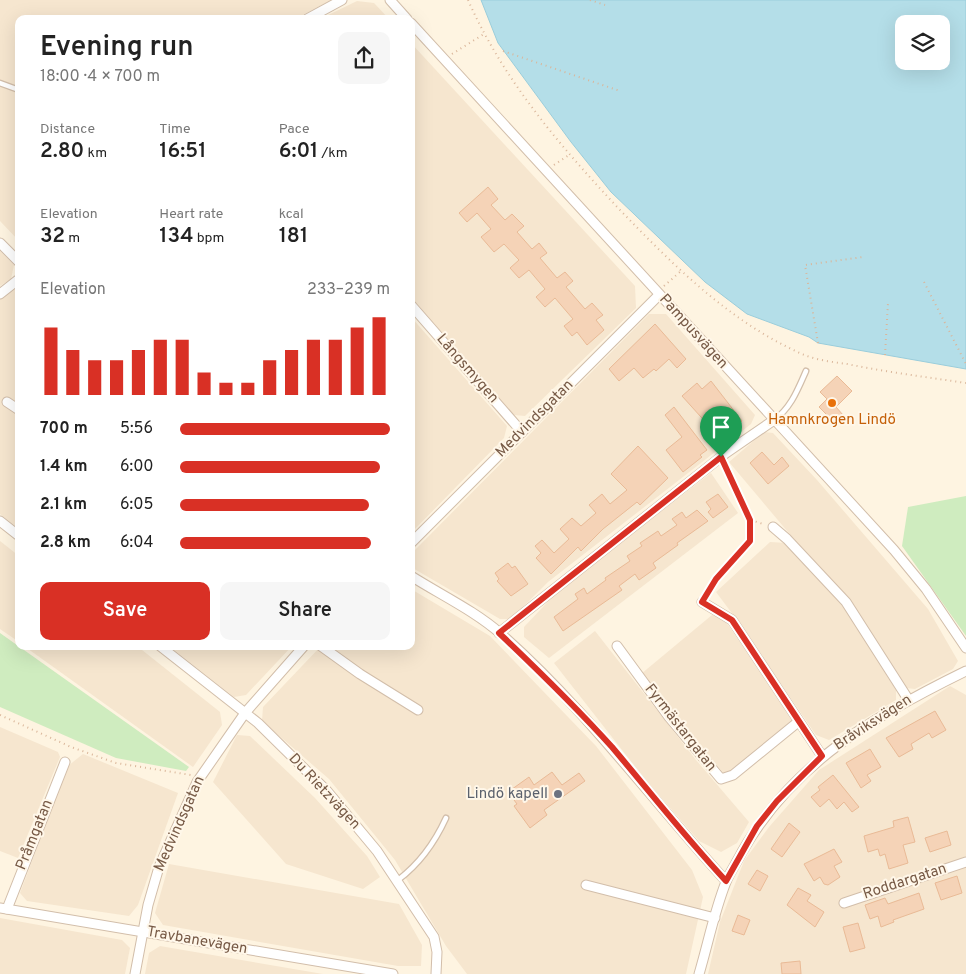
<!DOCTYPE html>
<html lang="en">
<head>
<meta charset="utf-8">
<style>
  body { margin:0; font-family:Overpass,sans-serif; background:#f6f6f6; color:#222; height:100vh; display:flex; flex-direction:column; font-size:19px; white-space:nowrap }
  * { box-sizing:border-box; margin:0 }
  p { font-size:16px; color:#767676 }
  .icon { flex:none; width:28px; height:28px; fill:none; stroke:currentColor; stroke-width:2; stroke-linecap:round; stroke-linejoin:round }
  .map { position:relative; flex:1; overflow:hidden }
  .details { position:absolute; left:15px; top:15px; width:400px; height:635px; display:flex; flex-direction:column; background:#fff; border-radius:10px; box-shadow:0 5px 20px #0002 }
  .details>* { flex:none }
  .fabs { position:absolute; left:895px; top:15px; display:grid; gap:10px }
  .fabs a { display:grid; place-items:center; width:55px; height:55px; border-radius:10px; background:#fff; box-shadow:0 5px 20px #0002; font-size:25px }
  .pin { position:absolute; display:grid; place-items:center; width:42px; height:42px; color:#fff; margin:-51px -21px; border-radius:50% 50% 50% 0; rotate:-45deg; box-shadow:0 0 5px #0007 }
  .pin .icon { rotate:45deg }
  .round { display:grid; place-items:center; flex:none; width:52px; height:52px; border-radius:10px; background:#f6f6f6 }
  .head { display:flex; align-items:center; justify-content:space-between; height:85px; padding:0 25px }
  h1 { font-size:28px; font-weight:600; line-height:38px }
  .stats { display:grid; grid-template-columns:repeat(3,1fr); gap:8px; height:85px; padding:5px 25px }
  .stats div { display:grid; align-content:center }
  .stats b { font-size:21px; font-weight:600 }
  .stats small { font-size:14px; font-weight:400 }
  .stats p { font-size:14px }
  .chart { height:140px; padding:10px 25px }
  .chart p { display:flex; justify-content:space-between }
  .chart svg { width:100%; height:90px; margin-top:5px; stroke:#d93025; stroke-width:6 }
  .button { display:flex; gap:10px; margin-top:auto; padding:10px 25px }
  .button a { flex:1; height:58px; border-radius:10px; background:#d93025; color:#fff; font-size:20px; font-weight:600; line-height:58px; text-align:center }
  .button a+a { background:#f6f6f6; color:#222 }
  ul { padding:0 25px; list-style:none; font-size:16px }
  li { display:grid; grid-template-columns:80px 60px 1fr; align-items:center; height:38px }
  li i { height:12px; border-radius:6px; background:#d93025 }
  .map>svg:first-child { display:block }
</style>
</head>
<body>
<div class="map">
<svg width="966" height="974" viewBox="0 0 966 974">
  <rect width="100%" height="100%" fill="#fef4e1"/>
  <g fill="#f6e6cf">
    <path d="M0 0H331L295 19H19V241L0 221Z"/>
    <path d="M357 1 374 3 389 19H320Z"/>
    <path d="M411 43 635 286 636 308 525 416 514 415 411 297Z"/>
    <path d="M0 251 14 265 11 279 0 286Z"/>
    <path d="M19 287V529L0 514V298Z"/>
    <path d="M649 314H666L755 415 751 424 548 582 511 619H500L411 567V554Z"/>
    <path d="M411 317 507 426 504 438 411 533Z"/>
    <path d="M764 432 773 433 817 480 928 609 958 661 953 669 915 689 906 688 846 601 729 462Z"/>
    <path d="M711 473 738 513 549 658 524 637V627L560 589Z"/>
    <path d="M0 541 19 556V642L0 629Z"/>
    <path d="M770 542 787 543 845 609 896 690V700L829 740 816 735 737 620 716 592Z"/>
    <path d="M411 589 490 636 596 746 692 870 703 897 686 974H467L446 946 395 860 329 779 262 721 263 707 321 646H411Z"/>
    <path d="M712 615 724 619 791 716 793 724 734 772 725 775 641 674Z"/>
    <path d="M595 631 696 760 749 822 737 843 721 852 699 841 644 778 554 663Z"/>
    <path d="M24 646H137L220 712 222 725 193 767Z"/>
    <path d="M169 646H292L246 695 234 697Z"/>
    <path d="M950 686 966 695V974H708L720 922 744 861 769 827 819 770Z"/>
    <path d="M0 727 58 752 60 757 18 858 0 851Z"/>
    <path d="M237 735 250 736 315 798 367 856 380 877 363 889 286 864 213 782Z"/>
    <path d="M83 754 178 793 138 905 129 916 27 901 20 893 68 766Z"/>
    <path d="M169 864 399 904 422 945 421 966H398L163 925 155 913Z"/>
    <path d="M0 918 122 940 130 948 125 974H0Z"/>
    <path d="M160 946 323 974H145L149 953Z"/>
  </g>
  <g fill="#cfecbf">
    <path d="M966 496V636L902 546 908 507Z"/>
    <path d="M0 633 189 767 186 771 116 758 0 707Z"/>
  </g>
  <path fill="#b4dee8" stroke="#9acddb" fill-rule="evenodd" d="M481 0H966V369L818 343 809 337 747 314 705 282 611 192 571 142 498 43ZM904 24H941V61H904Z"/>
  <g fill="#f5d3b7" stroke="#e9ba96">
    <path d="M488 187 498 199 491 205 505 220 512 214 524 226 517 232 532 249 539 243 547 253 540 258 557 278 565 272 573 281 566 287 585 309 592 303 603 315 596 320 604 330 587 345 577 332 572 336 564 326 573 319 555 298 545 307 536 297 545 289 529 270 519 278 510 268 519 260 504 244 494 252 481 237 491 229 477 213 467 222 459 213Z"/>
    <path d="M655 324 686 359 677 368 669 359 656 371 654 369 643 378 634 368 619 381 609 369Z"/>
    <path d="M837 376 852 391 836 407 843 415 835 423 819 407 827 399 820 392Z"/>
    <path d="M711 381 742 421 732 429 722 416 710 427 682 396 697 383 702 389Z"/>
    <path d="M674 407 707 450 700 455 702 457 683 472 666 450 682 437 665 415Z"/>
    <path d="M638 446 668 478 640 505 637 502 603 529 581 551 578 547 551 574 536 558 541 553 535 546 542 540 554 553 569 539 560 529 572 518 581 526 596 513 589 505 602 494 610 504 627 490 611 474Z"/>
    <path d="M762 452 774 465 782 457 789 466 768 484 750 463Z"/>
    <path d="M718 494 728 507 713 518 708 512 711 509 706 502Z"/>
    <path d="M697 510 708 521 677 543 678 545 653 563 656 568 639 580 635 574 619 586 622 590 563 631 554 617 578 599 575 594 584 588 587 594 606 580 605 578 630 561 627 556 642 546 640 543 658 531 661 536 677 525 672 519 682 512 686 518Z"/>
    <path d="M508 563 512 568 515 566 528 584 511 596 497 581 499 579 495 573Z"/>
    <path d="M935 711 946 730 932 738 929 733 911 744 913 749 899 757 886 738Z"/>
    <path d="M870 749 881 767 867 775 871 781 861 788 846 763Z"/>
    <path d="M552 772 562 785 579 773 585 781 544 810 547 815 530 828 514 806 517 804 508 792 529 777 534 785Z"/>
    <path d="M833 775 859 807 852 812 844 802 837 809 829 799 820 807 811 797 820 790 818 787Z"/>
    <path d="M908 817 915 842 903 845 908 863 889 869 885 854 880 856 878 849 868 852 864 836 894 827 893 821Z"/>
    <path d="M789 823 800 832 782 857 771 849Z"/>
    <path d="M947 831 951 845 930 852 925 838Z"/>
    <path d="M834 849 842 862 834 866 840 877 828 885 824 884 820 877 814 881 804 864Z"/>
    <path d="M757 870 768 876 760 891 748 884Z"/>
    <path d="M957 876 962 893 941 900 935 883Z"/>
    <path d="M798 888 811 895 807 901 824 912 815 927 787 905Z"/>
    <path d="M919 893 924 909 893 920 894 922 881 927 878 916 870 919 865 905 885 898 888 904Z"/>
    <path d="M738 915 750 920 744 935 732 931Z"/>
    <path d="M858 923 865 948 850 952 843 927Z"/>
    <path d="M800 961 801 974H782L781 963Z"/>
  </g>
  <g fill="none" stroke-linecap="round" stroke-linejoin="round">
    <g stroke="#d2beaa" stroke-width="7">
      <g id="lane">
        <path d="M0 83 19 90"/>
        <path d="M774 420C791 408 798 389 806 371"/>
        <path d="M398 880C418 865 435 842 446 818"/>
      </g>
    </g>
    <g stroke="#d2beaa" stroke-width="11">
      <g id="street">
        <path d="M390 0 407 19"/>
        <path d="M307 19 342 0"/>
        <path d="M411 23 894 550 926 589 966 648"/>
        <path d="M0 243 19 262"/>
        <path d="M0 294 19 279"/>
        <path d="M411 305 522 432"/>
        <path d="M7 402 19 410"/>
        <path d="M0 521 19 536"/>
        <path d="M773 527 787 539 846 602 908 699"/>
        <path d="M411 543 659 295"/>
        <path d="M411 576C441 595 475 611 501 634 585 708 651 799 726 881"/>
        <path d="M702 602 732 620 822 756"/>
        <path d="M499 633 726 453 774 420"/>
        <path d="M160 646 258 723 327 791 377 851 434 937 437 952 436 974"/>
        <path d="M321 646 360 674 418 710"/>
        <path d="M617 646 669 717 721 779 733 775 798 722"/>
        <path d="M586 885 715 918"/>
        <path d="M844 903 966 862"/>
        <path d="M0 908 393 974"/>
        <path d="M7 909 65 762"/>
        <path d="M135 974 148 905 159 867 197 782 245 713 304 646"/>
        <path d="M699 974C708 944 714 912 726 882 730 872 737 862 742 852 793 762 876 715 966 671"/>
      </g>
    </g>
    <g stroke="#dab69a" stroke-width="2" stroke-dasharray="1 4" stroke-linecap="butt">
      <path d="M468 0C504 81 560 146 620 210 674 266 730 322 802 354 816 360 832 362 847 364 886 372 926 377 966 383"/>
      <path d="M590 0 605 5"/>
      <path d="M503 51 620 91"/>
      <path d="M452 54 484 34"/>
      <path d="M554 165 569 155"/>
      <path d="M924 282 966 364"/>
      <path d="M664 286 681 271"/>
      <path d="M818 343 805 265 863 257"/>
      <path d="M885 355 888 303"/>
      <path d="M751 520 763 524"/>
      <path d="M706 595C717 578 730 566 743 551 764 526 737 489 726 466"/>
      <path d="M0 715 71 747 116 763 191 775"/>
    </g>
    <use href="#lane" stroke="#fff" stroke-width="4.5"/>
    <use href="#street" stroke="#fff" stroke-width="9"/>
  </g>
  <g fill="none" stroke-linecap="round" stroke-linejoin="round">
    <g stroke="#fff" stroke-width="10">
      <path id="route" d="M721 457 750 520V541L716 579 702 602 732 620 822 756 777 801 757 826 726 881C686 838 650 792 612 747 576 707 538 670 499 633Z"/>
    </g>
    <use href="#route" stroke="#d93025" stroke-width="6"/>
  </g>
  <circle fill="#e8710a" stroke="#fff7e9" stroke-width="2" cx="832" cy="403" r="5"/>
  <circle fill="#6b7280" stroke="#fff7e9" stroke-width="2" cx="558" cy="794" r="5"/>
  <g text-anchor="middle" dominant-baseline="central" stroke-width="4" stroke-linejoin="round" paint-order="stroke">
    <g font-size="15" fill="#775a46" stroke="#fff7e9">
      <text transform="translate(693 332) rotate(48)">Pampusvägen</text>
      <text transform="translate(467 369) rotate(49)">Långsmygen</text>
      <text transform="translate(535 419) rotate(-45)">Medvindsgatan</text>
      <text transform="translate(873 723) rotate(-33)">Bråviksvägen</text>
      <text transform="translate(680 728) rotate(52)">Fyrmästargatan</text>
      <text transform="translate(324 792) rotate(47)">Du Rietzvägen</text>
      <text transform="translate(180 824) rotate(-66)">Medvindsgatan</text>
      <text transform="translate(35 835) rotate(-68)">Pråmgatan</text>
      <text transform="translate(905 882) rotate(-18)">Roddargatan</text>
      <text transform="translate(197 941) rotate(10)">Travbanevägen</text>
    </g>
    <g font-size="15" fill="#c56008" stroke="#fff7e9">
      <text x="832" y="420">Hamnkrogen Lindö</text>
    </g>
    <g font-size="15" fill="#5b616d" stroke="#fff7e9" text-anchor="end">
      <text x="548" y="794">Lindö kapell</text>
    </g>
  </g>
</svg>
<div class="fabs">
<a><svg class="icon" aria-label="layers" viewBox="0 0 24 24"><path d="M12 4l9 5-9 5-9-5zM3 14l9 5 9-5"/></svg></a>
</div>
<div class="pin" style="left:721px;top:457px;background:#1e9e55"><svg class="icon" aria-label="arrive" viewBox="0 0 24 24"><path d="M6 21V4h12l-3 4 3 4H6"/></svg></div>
<section class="details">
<div class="head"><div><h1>Evening run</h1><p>18:00 · 4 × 700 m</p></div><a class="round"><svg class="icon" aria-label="share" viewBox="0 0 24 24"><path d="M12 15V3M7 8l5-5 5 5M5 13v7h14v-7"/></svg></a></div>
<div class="stats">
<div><p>Distance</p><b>2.80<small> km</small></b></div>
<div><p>Time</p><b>16:51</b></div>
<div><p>Pace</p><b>6:01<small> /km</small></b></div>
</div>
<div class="stats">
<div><p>Elevation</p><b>32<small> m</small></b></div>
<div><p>Heart rate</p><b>134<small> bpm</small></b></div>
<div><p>kcal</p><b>181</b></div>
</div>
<div class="chart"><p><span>Elevation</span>233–239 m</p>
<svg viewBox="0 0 160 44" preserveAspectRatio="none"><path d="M5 44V11M15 44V22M25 44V27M35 44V27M45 44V22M55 44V17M65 44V17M75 44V33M85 44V38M95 44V38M105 44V27M115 44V22M125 44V17M135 44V17M145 44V11M155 44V6"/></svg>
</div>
<ul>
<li><b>700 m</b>5:56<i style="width:100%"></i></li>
<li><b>1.4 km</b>6:00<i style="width:95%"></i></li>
<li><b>2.1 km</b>6:05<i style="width:90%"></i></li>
<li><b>2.8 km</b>6:04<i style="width:91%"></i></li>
</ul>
<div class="button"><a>Save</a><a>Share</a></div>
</section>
</div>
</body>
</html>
